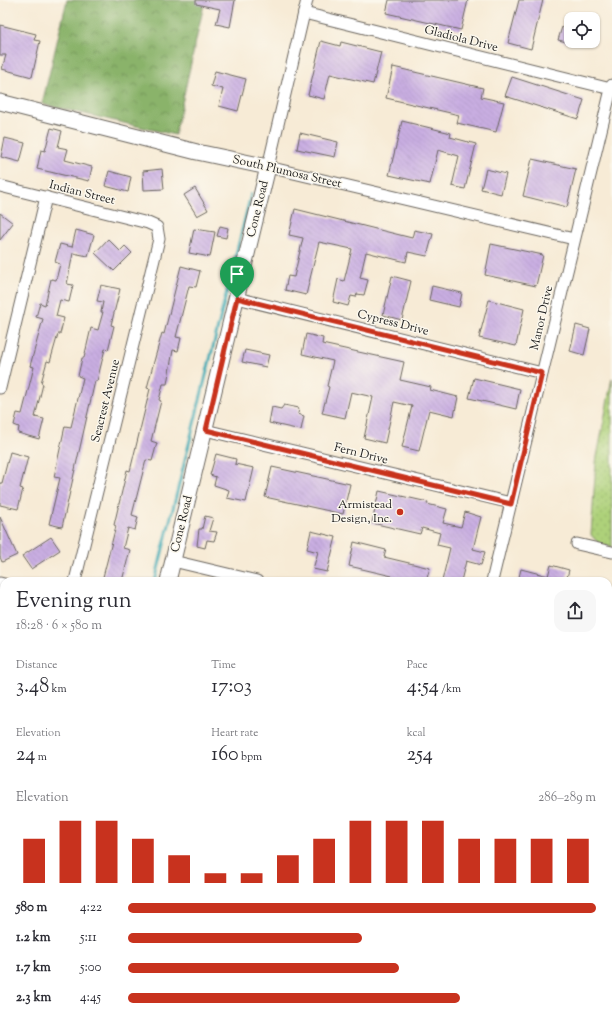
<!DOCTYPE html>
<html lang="en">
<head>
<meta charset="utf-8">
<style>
  body { margin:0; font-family:"Sorts Mill Goudy",serif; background:#f7f7f7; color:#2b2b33; height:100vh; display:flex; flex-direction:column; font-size:15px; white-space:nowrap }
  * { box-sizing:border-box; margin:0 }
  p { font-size:13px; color:#7c7c81 }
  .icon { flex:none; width:22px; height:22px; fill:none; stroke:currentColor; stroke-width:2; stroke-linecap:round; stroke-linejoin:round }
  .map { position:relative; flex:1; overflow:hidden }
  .panel { position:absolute; left:0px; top:577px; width:612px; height:444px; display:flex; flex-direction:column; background:#fff; border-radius:12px 12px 0 0; box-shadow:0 1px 3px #0004 }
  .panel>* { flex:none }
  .fabs { position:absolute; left:564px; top:12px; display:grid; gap:8px }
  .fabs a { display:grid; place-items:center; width:36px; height:36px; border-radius:8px; background:#fff; box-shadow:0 1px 3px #0004; font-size:20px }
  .pin { position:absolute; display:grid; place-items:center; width:34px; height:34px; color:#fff; margin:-41px -17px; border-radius:50% 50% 50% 0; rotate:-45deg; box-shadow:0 0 4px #0007 }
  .pin .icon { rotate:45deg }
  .round { display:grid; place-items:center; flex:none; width:42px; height:42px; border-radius:12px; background:#f7f7f7 }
  .headline { display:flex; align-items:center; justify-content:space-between; height:68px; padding:0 16px }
  h1 { font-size:22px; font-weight:600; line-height:30px }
  .stats { display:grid; grid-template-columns:repeat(3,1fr); gap:6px; height:68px; padding:4px 16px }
  .stats div { display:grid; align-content:center }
  .stats b { font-size:20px; font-weight:600 }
  .stats small { font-size:11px; font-weight:400 }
  .stats p { font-size:11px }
  .chart { height:112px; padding:8px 16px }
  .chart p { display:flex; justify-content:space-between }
  .chart svg { width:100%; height:72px; margin-top:4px; stroke:#c8321e; stroke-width:6 }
  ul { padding:0 16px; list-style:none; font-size:13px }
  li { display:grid; grid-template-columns:64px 48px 1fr; align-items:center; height:30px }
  li i { height:10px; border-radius:5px; background:#c8321e }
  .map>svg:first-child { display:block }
</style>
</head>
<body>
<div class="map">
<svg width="612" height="1021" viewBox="0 0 612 1021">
  <defs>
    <pattern id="grass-dots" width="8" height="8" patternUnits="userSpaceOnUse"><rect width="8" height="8" fill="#aed17a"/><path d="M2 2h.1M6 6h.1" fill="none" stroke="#95b369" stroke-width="1.8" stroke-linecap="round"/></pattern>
    <pattern id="forest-crowns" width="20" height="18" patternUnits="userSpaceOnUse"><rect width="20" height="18" fill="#8ab36a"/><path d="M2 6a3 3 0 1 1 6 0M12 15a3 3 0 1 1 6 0" fill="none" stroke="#709156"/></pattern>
    <pattern id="building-back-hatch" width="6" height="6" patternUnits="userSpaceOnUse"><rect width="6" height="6" fill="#c9aee2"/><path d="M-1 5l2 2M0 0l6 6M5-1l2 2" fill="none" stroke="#ac95c1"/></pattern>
  </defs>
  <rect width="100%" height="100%" fill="#fbf7ec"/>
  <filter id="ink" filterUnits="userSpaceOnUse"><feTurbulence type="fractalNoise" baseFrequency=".025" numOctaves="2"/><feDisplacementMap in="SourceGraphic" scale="8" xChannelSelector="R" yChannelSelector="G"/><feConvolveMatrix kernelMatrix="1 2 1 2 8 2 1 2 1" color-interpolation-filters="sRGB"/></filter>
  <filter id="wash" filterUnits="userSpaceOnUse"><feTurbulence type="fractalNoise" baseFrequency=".012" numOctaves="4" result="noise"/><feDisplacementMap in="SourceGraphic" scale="16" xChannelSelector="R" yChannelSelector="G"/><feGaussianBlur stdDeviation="0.9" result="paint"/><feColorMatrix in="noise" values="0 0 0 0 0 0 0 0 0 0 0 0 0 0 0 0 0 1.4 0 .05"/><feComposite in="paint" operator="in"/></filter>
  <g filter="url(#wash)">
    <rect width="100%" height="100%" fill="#f7ebd6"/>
    <g fill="url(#grass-dots)" stroke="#65764b">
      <path d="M612 378V547L600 545 591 535 596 462Z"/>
      <path d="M608 654 612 655V779L608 778Z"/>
    </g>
    <path fill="url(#forest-crowns)" stroke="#536843" d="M67 0H205L175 135 42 104Z"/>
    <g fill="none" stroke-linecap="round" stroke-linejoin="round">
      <g stroke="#3babb6" stroke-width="3">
        <path d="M155 581 251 194"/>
        <path d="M47 1021 48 1017"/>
      </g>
    </g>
    <g id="blocks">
      <g fill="url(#building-back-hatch)">
        <path d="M196 0H235L230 27 216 24 220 9 196 4Z"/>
        <path d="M389 0H468L461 30 386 13Z"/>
        <path d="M519 0H543L531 49 508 43Z"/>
        <path d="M0 25 36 34 34 40 40 41 32 77 2 69 6 55H0Z"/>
        <path d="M562 27 571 29V43L558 40Z"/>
        <path d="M321 41 340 46 341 42 381 52 373 84 330 74 324 99 308 95Z"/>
        <path d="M393 67 483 88 481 97 504 102 496 132 457 123 459 115 386 98Z"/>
        <path d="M215 71 246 79 238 111 219 106 223 89 211 86Z"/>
        <path d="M512 77 584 100 578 119 505 96Z"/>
        <path d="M402 121 451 133 450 137 476 144 465 189 452 186 459 156 438 150 430 184 389 175Z"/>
        <path d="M51 128 62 131 58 147 68 149 65 160 92 167 89 181 37 169 41 150 45 151Z"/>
        <path d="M300 133 338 142 335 157 297 149Z"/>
        <path d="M5 138 25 143 20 162 1 157Z"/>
        <path d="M532 159 576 169 567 207 523 196Z"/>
        <path d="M162 169 164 189 144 190 143 171Z"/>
        <path d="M486 169 506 174 501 194 481 189Z"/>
        <path d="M109 171 131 177 128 192 105 186Z"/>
        <path d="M195 188 208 210 197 216 184 195Z"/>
        <path d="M295 209 412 238 414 230 433 234 427 256 408 252 406 262 366 252 360 278 368 280 364 295 357 294 356 297 351 296 348 306 333 302 338 279 344 281 352 249 319 242 306 295 285 290 288 276 294 277 303 238 289 235Z"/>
        <path d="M0 213 13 223 0 240Z"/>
        <path d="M220 226 228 228 226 238 217 236Z"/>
        <path d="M194 229 215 232 210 257 189 253Z"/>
        <path d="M76 230 94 235 88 256 73 253 67 284 73 285 69 302 60 300 56 316 64 318 60 334H58L50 362 47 361 41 383 43 384 35 417 44 419 39 439 18 433 19 427 14 425 17 413 22 414 34 367 30 366 43 319 36 317 40 303 45 305 51 279 56 280 60 264 55 262 60 244 72 247Z"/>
        <path d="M108 239 120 251 125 246 132 253 114 271 95 253Z"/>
        <path d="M491 244 543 255 536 286 485 275Z"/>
        <path d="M181 266 200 271 196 287 189 286 176 337 181 338 178 351 173 350 167 384H163L159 400 161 401 151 441 157 443 152 461 146 460 132 515 138 517 135 530 128 528 123 548 130 550 122 581H102L116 526 114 525 127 470 130 471 150 389 147 388 153 365 162 333 164 334Z"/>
        <path d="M392 276 411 281 402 320 383 315Z"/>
        <path d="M101 285 120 289 111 325 114 326 108 350 105 349 97 381H95L62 527 49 524 60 478 54 477 65 426 71 427 83 378 78 376 82 358H84L91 328 98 330 103 312H101L103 302 97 301Z"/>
        <path d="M432 286 462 293 459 307 429 300Z"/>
        <path d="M489 300 524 309 516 346 479 338Z"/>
        <path d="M576 325 590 329 584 355 570 351Z"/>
        <path d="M306 334 323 338 322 344 404 362 400 380 431 387 430 390 458 397 454 416 429 410 419 451 402 447 412 406 394 402 385 443 364 438 373 397 351 392 345 418 322 413 329 387 327 386 333 361 302 354Z"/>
        <path d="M245 350 269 355 266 367 242 362Z"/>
        <path d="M474 378 520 389 516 409 469 398Z"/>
        <path d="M284 405 299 408 298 414 304 416 301 430 269 423 272 407 281 409Z"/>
        <path d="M10 452 28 457 20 488 23 489 18 509 0 505V483H2Z"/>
        <path d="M216 454 236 459 235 464 254 468 246 502 227 498 229 490 214 485 216 477 210 475Z"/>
        <path d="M272 467 350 484 343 514 265 497Z"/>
        <path d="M379 491 428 502 427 504 447 509 443 523 461 527 465 512 481 517 473 549 485 552 481 565 466 561 461 581H442L450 548 437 545 440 533 422 528 420 534 372 523Z"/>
        <path d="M205 516 213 518 209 531 217 532 214 541 207 540 205 548 197 546 199 529H202Z"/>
        <path d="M0 517 17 555 2 562 0 557Z"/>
        <path d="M311 531 336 537 327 572 313 569 318 552 307 549Z"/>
        <path d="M51 537 60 550 31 569 22 556Z"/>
        <path d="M354 542 386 550 384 557 430 568 426 581H391L392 576 349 566Z"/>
        <path d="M551 565 569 570 566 581H518L521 569 548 576Z"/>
      </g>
    </g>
  </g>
  <g filter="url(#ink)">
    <use href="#blocks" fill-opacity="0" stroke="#69645d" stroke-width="1"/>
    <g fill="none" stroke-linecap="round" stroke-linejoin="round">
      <g stroke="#69645d" stroke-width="13">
        <g id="street">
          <path d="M307 0 268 167 574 239"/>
          <path d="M304 13 611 89"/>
          <path d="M0 186 148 223 157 227 159 239 75 581"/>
          <path d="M237 298 542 373"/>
          <path d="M0 388 46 197"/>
          <path d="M205 430 511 503"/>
          <path d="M577 544 612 552"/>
          <path d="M173 561 257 581"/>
          <path d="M492 581 612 85"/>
          <path d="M0 583 4 584"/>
          <path d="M0 887 4 871"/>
          <path d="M450 1017 451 1021"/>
        </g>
      </g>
      <g stroke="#69645d" stroke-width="17">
        <g id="secondary">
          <path d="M0 102 197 152 268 167 168 581"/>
          <path d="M608 970 612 968"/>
          <path d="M56 1021 57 1017"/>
          <path d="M531 1021 537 1017"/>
        </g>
      </g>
      <use href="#street" stroke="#fff" stroke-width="11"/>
      <use href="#secondary" stroke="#fff" stroke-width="15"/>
    </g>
  </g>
  <g fill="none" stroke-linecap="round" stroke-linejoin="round" filter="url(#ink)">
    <g stroke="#fff" stroke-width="8">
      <path id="route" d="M237 298 542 373 511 504 206 430Z"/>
    </g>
    <use href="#route" stroke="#c8321e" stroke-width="5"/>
  </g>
  <circle fill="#c8321e" stroke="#fbf7ec" stroke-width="1.5" cx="400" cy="512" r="4"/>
  <g text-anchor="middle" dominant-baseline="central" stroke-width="3" stroke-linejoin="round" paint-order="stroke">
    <g font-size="12" fill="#1c1c1c" stroke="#fbf7ec">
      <text transform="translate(461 39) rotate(14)">Gladiola Drive</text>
      <text transform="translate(287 172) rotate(13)">South Plumosa Street</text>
      <text transform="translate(82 193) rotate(14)">Indian Street</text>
      <text transform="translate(258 209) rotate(-76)">Cone Road</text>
      <text transform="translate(542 318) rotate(-77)">Manor Drive</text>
      <text transform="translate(393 323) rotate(14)">Cypress Drive</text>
      <text transform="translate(106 401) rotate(-76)">Seacrest Avenue</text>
      <text transform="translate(361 454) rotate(14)">Fern Drive</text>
      <text transform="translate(182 524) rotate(-76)">Cone Road</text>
    </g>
    <g font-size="12" fill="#1c1c1c" stroke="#fbf7ec" text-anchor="end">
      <text x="392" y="505">Armistead<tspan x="392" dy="14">Design, Inc.</tspan></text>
    </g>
  </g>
</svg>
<div class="fabs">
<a><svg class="icon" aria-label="locate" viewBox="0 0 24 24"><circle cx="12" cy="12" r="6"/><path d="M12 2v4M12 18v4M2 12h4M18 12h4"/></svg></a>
</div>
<div class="pin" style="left:237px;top:298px;background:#1e9e55"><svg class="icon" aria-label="arrive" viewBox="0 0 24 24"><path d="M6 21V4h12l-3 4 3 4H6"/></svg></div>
<section class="panel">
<div class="headline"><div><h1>Evening run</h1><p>18:28 · 6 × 580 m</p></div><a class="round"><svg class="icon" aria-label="share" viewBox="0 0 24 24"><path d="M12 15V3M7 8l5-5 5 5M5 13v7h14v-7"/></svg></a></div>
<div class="stats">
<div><p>Distance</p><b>3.48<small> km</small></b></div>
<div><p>Time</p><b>17:03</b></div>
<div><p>Pace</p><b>4:54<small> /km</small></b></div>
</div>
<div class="stats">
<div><p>Elevation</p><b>24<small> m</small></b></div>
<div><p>Heart rate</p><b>160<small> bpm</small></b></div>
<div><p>kcal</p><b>254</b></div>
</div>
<div class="chart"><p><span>Elevation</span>286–289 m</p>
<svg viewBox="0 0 160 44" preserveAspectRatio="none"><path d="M5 44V17M15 44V6M25 44V6M35 44V17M45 44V27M55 44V38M65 44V38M75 44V27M85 44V17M95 44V6M105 44V6M115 44V6M125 44V17M135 44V17M145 44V17M155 44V17"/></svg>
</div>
<ul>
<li><b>580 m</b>4:22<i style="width:100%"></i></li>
<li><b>1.2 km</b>5:11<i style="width:50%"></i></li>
<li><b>1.7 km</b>5:00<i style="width:58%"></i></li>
<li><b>2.3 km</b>4:45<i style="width:71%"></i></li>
</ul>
</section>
</div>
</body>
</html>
